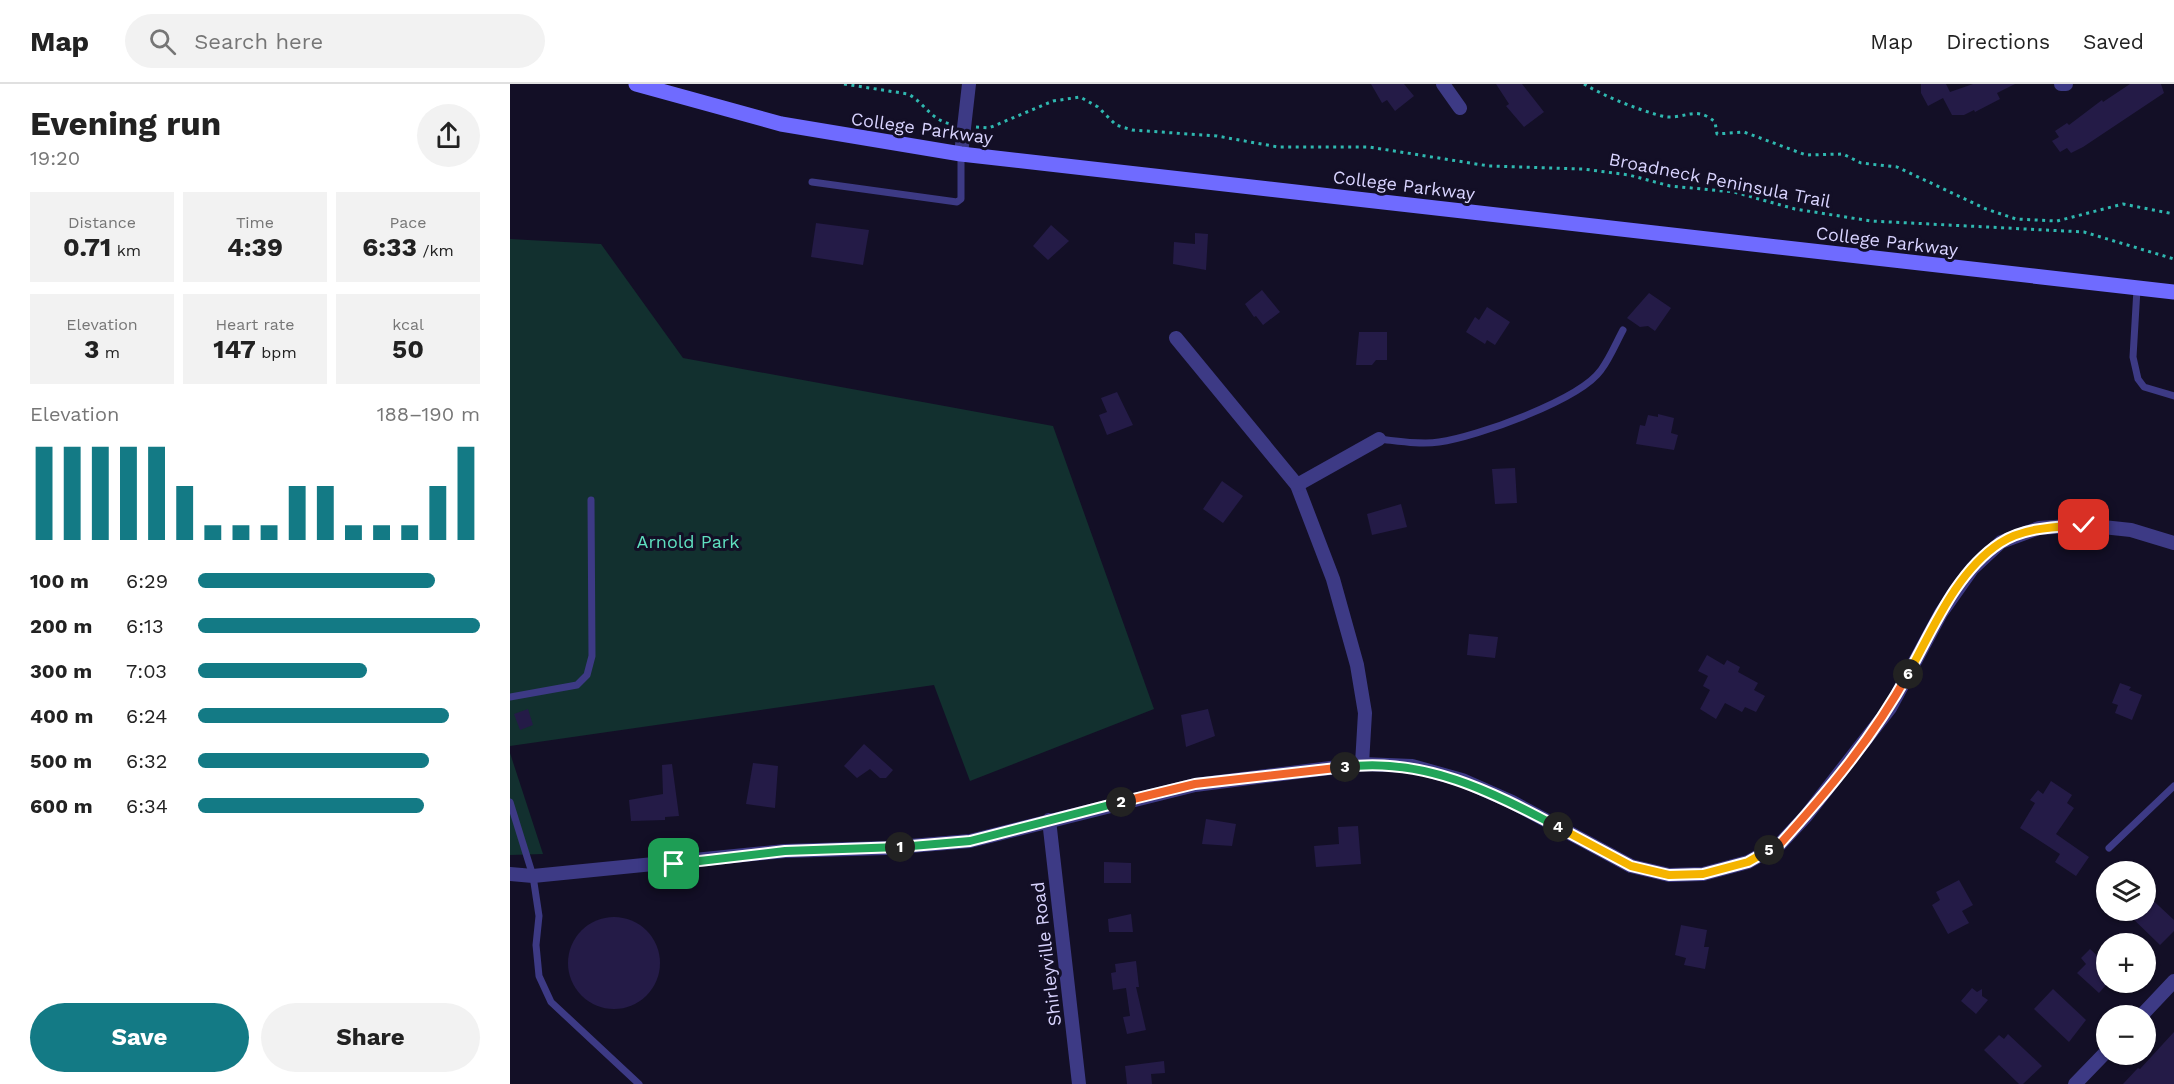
<!DOCTYPE html>
<html lang="en">
<head>
<meta charset="utf-8">
<style>
  body { margin:0; font-family:"Work Sans",sans-serif; background:#f2f2f2; color:#222; height:100vh; display:flex; flex-direction:column; font-size:22px; white-space:nowrap }
  * { box-sizing:border-box; margin:0 }
  p { font-size:20px; color:#767676 }
  .icon { flex:none; width:33px; height:33px; fill:none; stroke:currentColor; stroke-width:2; stroke-linecap:round; stroke-linejoin:round }
  .map { position:relative; flex:1; overflow:hidden }
  .panel { display:flex; flex-direction:column; background:#fff; width:510px }
  .panel>* { flex:none }
  .buttons { position:absolute; left:1586px; top:777px; display:grid; gap:12px }
  .buttons a { display:grid; place-items:center; width:60px; height:60px; border-radius:50%; background:#fff; box-shadow:0 2px 4px #0004; font-size:30px }
  .pin { position:absolute; display:grid; place-items:center; width:51px; height:51px; color:#fff; margin:-26px; border-radius:12px; box-shadow:0 3px 9px #0006 }
  .km { position:absolute; width:30px; height:30px; margin:-15px; border-radius:50%; background:#222; color:#fff; font-size:16px; line-height:30px; text-align:center }
  .round { display:grid; place-items:center; flex:none; width:63px; height:63px; border-radius:32px; background:#f2f2f2 }
  .headline { display:flex; align-items:center; justify-content:space-between; height:102px; padding:0 30px }
  h1 { font-size:33px; font-weight:700; line-height:45px }
  .metrics { display:grid; grid-template-columns:repeat(3,1fr); gap:9px; height:102px; padding:6px 30px }
  .metrics div { display:grid; align-content:center; border-radius:0px; background:#f2f2f2; text-align:center }
  .metrics b { font-size:26px; font-weight:700 }
  .metrics small { font-size:16px; font-weight:400 }
  .metrics p { font-size:16px }
  .chart { height:168px; padding:12px 30px }
  .chart p { display:flex; justify-content:space-between }
  .chart svg { width:100%; height:108px; margin-top:6px; stroke:#137a85; stroke-width:6 }
  .cta { display:flex; gap:12px; margin-top:auto; padding:12px 30px }
  .cta a { flex:1; height:69px; border-radius:36px; background:#137a85; color:#fff; font-size:24px; font-weight:700; line-height:69px; text-align:center }
  .cta a+a { background:#f2f2f2; color:#222 }
  ul { padding:0 30px; list-style:none; font-size:20px }
  li { display:grid; grid-template-columns:96px 72px 1fr; align-items:center; height:45px }
  li i { height:15px; border-radius:8px; background:#137a85 }
  header { display:flex; align-items:center; gap:36px; box-sizing:border-box; height:84px; padding:0 30px; background:#fff; border-bottom:2px solid #e0e0e0 }
  header strong { font-size:28px }
  nav { display:flex; gap:33px; margin-inline-start:auto; font-size:21px }
  .search { width:420px; height:54px; background:#f2f2f2; display:flex; align-items:center; gap:15px; box-sizing:border-box; padding:0 21px; border-radius:33px; color:#767676; font-size:22px }
  main { display:flex; flex:1; min-height:0 }
  .map>svg:first-child { display:block }
</style>
</head>
<body>
<header>
<strong>Map</strong>
<div class="search"><svg class="icon" aria-label="search" viewBox="0 0 24 24"><circle cx="10" cy="10" r="6"/><path d="M15 15l6 6"/></svg>Search here</div>
<nav><a>Map</a><a>Directions</a><a>Saved</a></nav>
</header>
<main>
<section class="panel">
<div class="headline"><div><h1>Evening run</h1><p>19:20</p></div><a class="round"><svg class="icon" aria-label="share" viewBox="0 0 24 24"><path d="M12 15V3M7 8l5-5 5 5M5 13v7h14v-7"/></svg></a></div>
<div class="metrics">
<div><p>Distance</p><b>0.71<small> km</small></b></div>
<div><p>Time</p><b>4:39</b></div>
<div><p>Pace</p><b>6:33<small> /km</small></b></div>
</div>
<div class="metrics">
<div><p>Elevation</p><b>3<small> m</small></b></div>
<div><p>Heart rate</p><b>147<small> bpm</small></b></div>
<div><p>kcal</p><b>50</b></div>
</div>
<div class="chart"><p><span>Elevation</span>188–190 m</p>
<svg viewBox="0 0 160 44" preserveAspectRatio="none"><path d="M5 44V6M15 44V6M25 44V6M35 44V6M45 44V6M55 44V22M65 44V38M75 44V38M85 44V38M95 44V22M105 44V22M115 44V38M125 44V38M135 44V38M145 44V22M155 44V6"/></svg>
</div>
<ul>
<li><b>100 m</b>6:29<i style="width:84%"></i></li>
<li><b>200 m</b>6:13<i style="width:100%"></i></li>
<li><b>300 m</b>7:03<i style="width:60%"></i></li>
<li><b>400 m</b>6:24<i style="width:89%"></i></li>
<li><b>500 m</b>6:32<i style="width:82%"></i></li>
<li><b>600 m</b>6:34<i style="width:80%"></i></li>
</ul>
<div class="cta"><a>Save</a><a>Share</a></div>
</section>
<div class="map">
<svg width="1664" height="1000" viewBox="0 0 1664 1000">
  <rect width="100%" height="100%" fill="#130f26"/>
  <g fill="#12302f">
    <path d="M0 155 91 160 173 274 543 342 644 625 460 697 424 601 0 662Z"/>
    <path d="M0 669 33 770 0 771Z"/>
  </g>
  <g fill="#241b47">
    <path d="M861 0H894L904 12 885 27 877 16 872 19Z"/>
    <path d="M986 0H1012L1034 28 1014 43 996 22 999 20Z"/>
    <path d="M1411 0H1436L1440 8 1463 0H1505L1487 9 1490 15 1465 28 1464 26 1454 31H1442L1433 14 1418 22 1411 9Z"/>
    <path d="M1620 0H1651L1654 9 1573 63 1561 69 1557 64 1550 68 1542 57 1549 53 1545 47 1557 39 1559 41 1592 16 1593 18Z"/>
    <path d="M306 139 359 146 353 181 301 173Z"/>
    <path d="M541 141 559 157 538 176 523 162Z"/>
    <path d="M685 149 698 150 696 186 663 180 664 158 685 160Z"/>
    <path d="M752 206 770 228 753 241 746 232 744 233 735 220Z"/>
    <path d="M1139 209 1161 224 1145 247 1138 242 1130 243 1117 234Z"/>
    <path d="M977 223 1000 238 985 261 977 256 975 260 956 248 965 233 969 236Z"/>
    <path d="M849 248H877V276H866L862 281H846Z"/>
    <path d="M607 308 623 341 597 351 589 331 597 328 591 314Z"/>
    <path d="M1148 330 1164 334 1161 349 1168 351 1164 366 1126 360 1130 341 1135 342 1138 331 1148 333Z"/>
    <path d="M1005 384 1007 419 985 420 982 385Z"/>
    <path d="M712 397 733 412 713 439 693 425Z"/>
    <path d="M891 420 897 443 862 451 857 430Z"/>
    <path d="M959 550 988 553 985 574 957 571Z"/>
    <path d="M1197 571 1214 581 1217 576 1230 583 1228 588 1248 599 1244 606 1255 612 1246 628 1235 623 1232 628 1215 619 1206 635 1190 625 1200 606 1193 602 1198 592 1188 587Z"/>
    <path d="M1610 599 1621 603 1619 606 1632 611 1622 636 1605 629 1608 621 1602 619Z"/>
    <path d="M18 625 23 641 10 646 4 630Z"/>
    <path d="M698 625 705 652 676 663 671 631Z"/>
    <path d="M354 660 383 686 376 694H370L360 685 347 694 334 682Z"/>
    <path d="M243 679 268 682 265 724 236 720Z"/>
    <path d="M162 680 169 732 155 733V736L121 737 119 716 153 710 152 681Z"/>
    <path d="M1541 697 1562 711 1557 719 1564 724 1546 750 1579 773 1566 792 1545 778 1550 770 1510 744 1525 719 1520 716 1528 706 1533 710Z"/>
    <path d="M696 735 726 740 722 762 692 760Z"/>
    <path d="M848 742 851 780 806 783 804 762 829 760 828 743Z"/>
    <path d="M594 778 621 779V799H594Z"/>
    <path d="M1449 796 1463 821 1452 827 1459 839 1438 850 1422 821 1430 816 1426 808Z"/>
    <path d="M1635 809 1664 836V847L1650 861 1614 826H1635Z"/>
    <path d="M621 830 623 848H599L598 835Z"/>
    <circle cx="104" cy="879" r="46"/>
    <path d="M1171 841 1197 846 1194 863H1199L1195 885 1174 881 1176 874 1165 871Z"/>
    <path d="M1580 865 1596 880V901L1589 909 1567 889 1576 880 1571 874Z"/>
    <path d="M626 877 629 903H626L636 946 617 950 613 933 620 932 616 904 603 906 601 889 606 888 605 880Z"/>
    <path d="M1462 904 1467 908 1472 905V912L1478 916 1466 930 1451 917Z"/>
    <path d="M1543 905 1576 936 1559 958 1524 925Z"/>
    <path d="M1664 948V1000H1613L1628 984 1630 985Z"/>
    <path d="M1498 950 1532 982 1513 1000H1509L1474 966 1489 951 1494 955Z"/>
    <path d="M654 977 655 989 641 990 642 1000H617L615 982Z"/>
  </g>
  <g fill="none" stroke-linecap="round" stroke-linejoin="round">
    <g stroke="#2fb8b0" stroke-width="3" stroke-dasharray="3 4.5" stroke-linecap="butt">
      <path d="M334 0 398 10C415 19 421 37 442 40"/>
      <path d="M1074 0C1096 13 1124 24 1148 31 1173 39 1183 19 1205 38L1207 50 1234 48 1296 71 1333 70 1351 79 1387 83 1476 125 1506 135 1547 137 1613 120 1664 130"/>
      <path d="M466 43 479 44 543 17 570 13 588 23 606 41 622 46 707 52 768 63H859L979 82 1073 85 1119 91 1160 102 1224 108 1285 125 1361 137 1574 148 1664 175"/>
    </g>
    <g stroke="#3d3a85" stroke-width="7">
      <path d="M302 98 447 118 451 115V70"/>
      <path d="M1627 205 1623 273 1628 295 1634 303 1664 312"/>
      <path d="M869 355C888 357 910 361 929 358 966 353 1070 316 1091 286 1100 274 1106 259 1113 246"/>
      <path d="M0 613 67 601 77 591 82 572 81 416"/>
      <path d="M0 718 23 792 29 832 26 861 29 892 41 918 129 1000"/>
      <path d="M1599 764 1664 702"/>
    </g>
    <g stroke="#3d3a85" stroke-width="14">
      <path d="M933 0 950 24"/>
      <path d="M1551 0H1556"/>
      <path d="M451 70 459 0"/>
      <path d="M666 254 787 401 823 495 847 581 855 629 852 680"/>
      <path d="M787 401 869 355"/>
      <path d="M539 736 569 1000"/>
      <path d="M0 790 23 792 275 767 376 764 460 757 685 701 852 680 902 682 952 696 1002 718 1121 782 1159 791 1193 790 1238 778 1270 760 1296 732 1380 624 1431 529 1462 485 1491 458 1529 444 1574 441 1621 446 1664 459"/>
      <path d="M1631 932 1664 897"/>
      <path d="M1565 1000 1596 968"/>
    </g>
    <path stroke="#6f6bff" stroke-width="15" d="M126 0 271 40 451 70 1664 208"/>
  </g>
  <g fill="none" stroke-linecap="round" stroke-linejoin="round">
    <g stroke="#fff" stroke-width="12">
      <path id="split-1" d="M164 780 275 767 390 763"/>
    </g>
    <g stroke="#fff" stroke-width="12">
      <path id="split-2" d="M390 763 460 757 611 718"/>
    </g>
    <g stroke="#fff" stroke-width="12">
      <path id="split-3" d="M611 718 685 700 835 683"/>
    </g>
    <g stroke="#fff" stroke-width="12">
      <path id="split-4" d="M835 683C913 673 981 707 1048 743"/>
    </g>
    <g stroke="#fff" stroke-width="12">
      <path id="split-5" d="M1048 743 1121 782 1159 791 1193 790 1238 778 1259 766"/>
    </g>
    <g stroke="#fff" stroke-width="12">
      <path id="split-6" d="M1259 766 1270 760C1318 707 1364 652 1398 590"/>
    </g>
    <g stroke="#fff" stroke-width="12">
      <path id="split-7" d="M1398 590C1423 545 1446 488 1490 459 1514 443 1547 443 1574 441"/>
    </g>
    <use href="#split-1" stroke="#22a559" stroke-width="8"/>
    <use href="#split-2" stroke="#22a559" stroke-width="8"/>
    <use href="#split-3" stroke="#f0652b" stroke-width="8"/>
    <use href="#split-4" stroke="#22a559" stroke-width="8"/>
    <use href="#split-5" stroke="#f5b400" stroke-width="8"/>
    <use href="#split-6" stroke="#f0652b" stroke-width="8"/>
    <use href="#split-7" stroke="#f5b400" stroke-width="8"/>
  </g>
  <g text-anchor="middle" dominant-baseline="central" stroke-width="6" stroke-linejoin="round" paint-order="stroke">
    <g font-size="18" fill="#d9d4ff" stroke="#130f26">
      <text transform="translate(412 44) rotate(8)">College Parkway</text>
      <text transform="translate(1210 96) rotate(11)">Broadneck Peninsula Trail</text>
      <text transform="translate(894 101) rotate(7)">College Parkway</text>
      <text transform="translate(1377 157) rotate(7)">College Parkway</text>
      <text transform="translate(536 870) rotate(-97)">Shirleyville Road</text>
    </g>
    <g font-size="18" fill="#5fe0c0" stroke="#130f26">
      <text x="178" y="457">Arnold Park</text>
    </g>
  </g>
</svg>
<div class="buttons">
<a><svg class="icon" aria-label="layers" viewBox="0 0 24 24"><path d="M12 4l9 5-9 5-9-5zM3 14l9 5 9-5"/></svg></a>
<a>+</a>
<a>−</a>
</div>
<div class="pin" style="left:164px;top:780px;background:#1e9e55"><svg class="icon" aria-label="arrive" viewBox="0 0 24 24"><path d="M6 21V4h12l-3 4 3 4H6"/></svg></div>
<div class="pin" style="left:1574px;top:441px;background:#d93025"><svg class="icon" aria-label="check" viewBox="0 0 24 24"><path d="M5 12l5 5 9-10"/></svg></div>
<b class="km" style="left:390px;top:763px">1</b>
<b class="km" style="left:611px;top:718px">2</b>
<b class="km" style="left:835px;top:683px">3</b>
<b class="km" style="left:1048px;top:743px">4</b>
<b class="km" style="left:1259px;top:766px">5</b>
<b class="km" style="left:1398px;top:590px">6</b>
</div>
</main>
</body>
</html>
